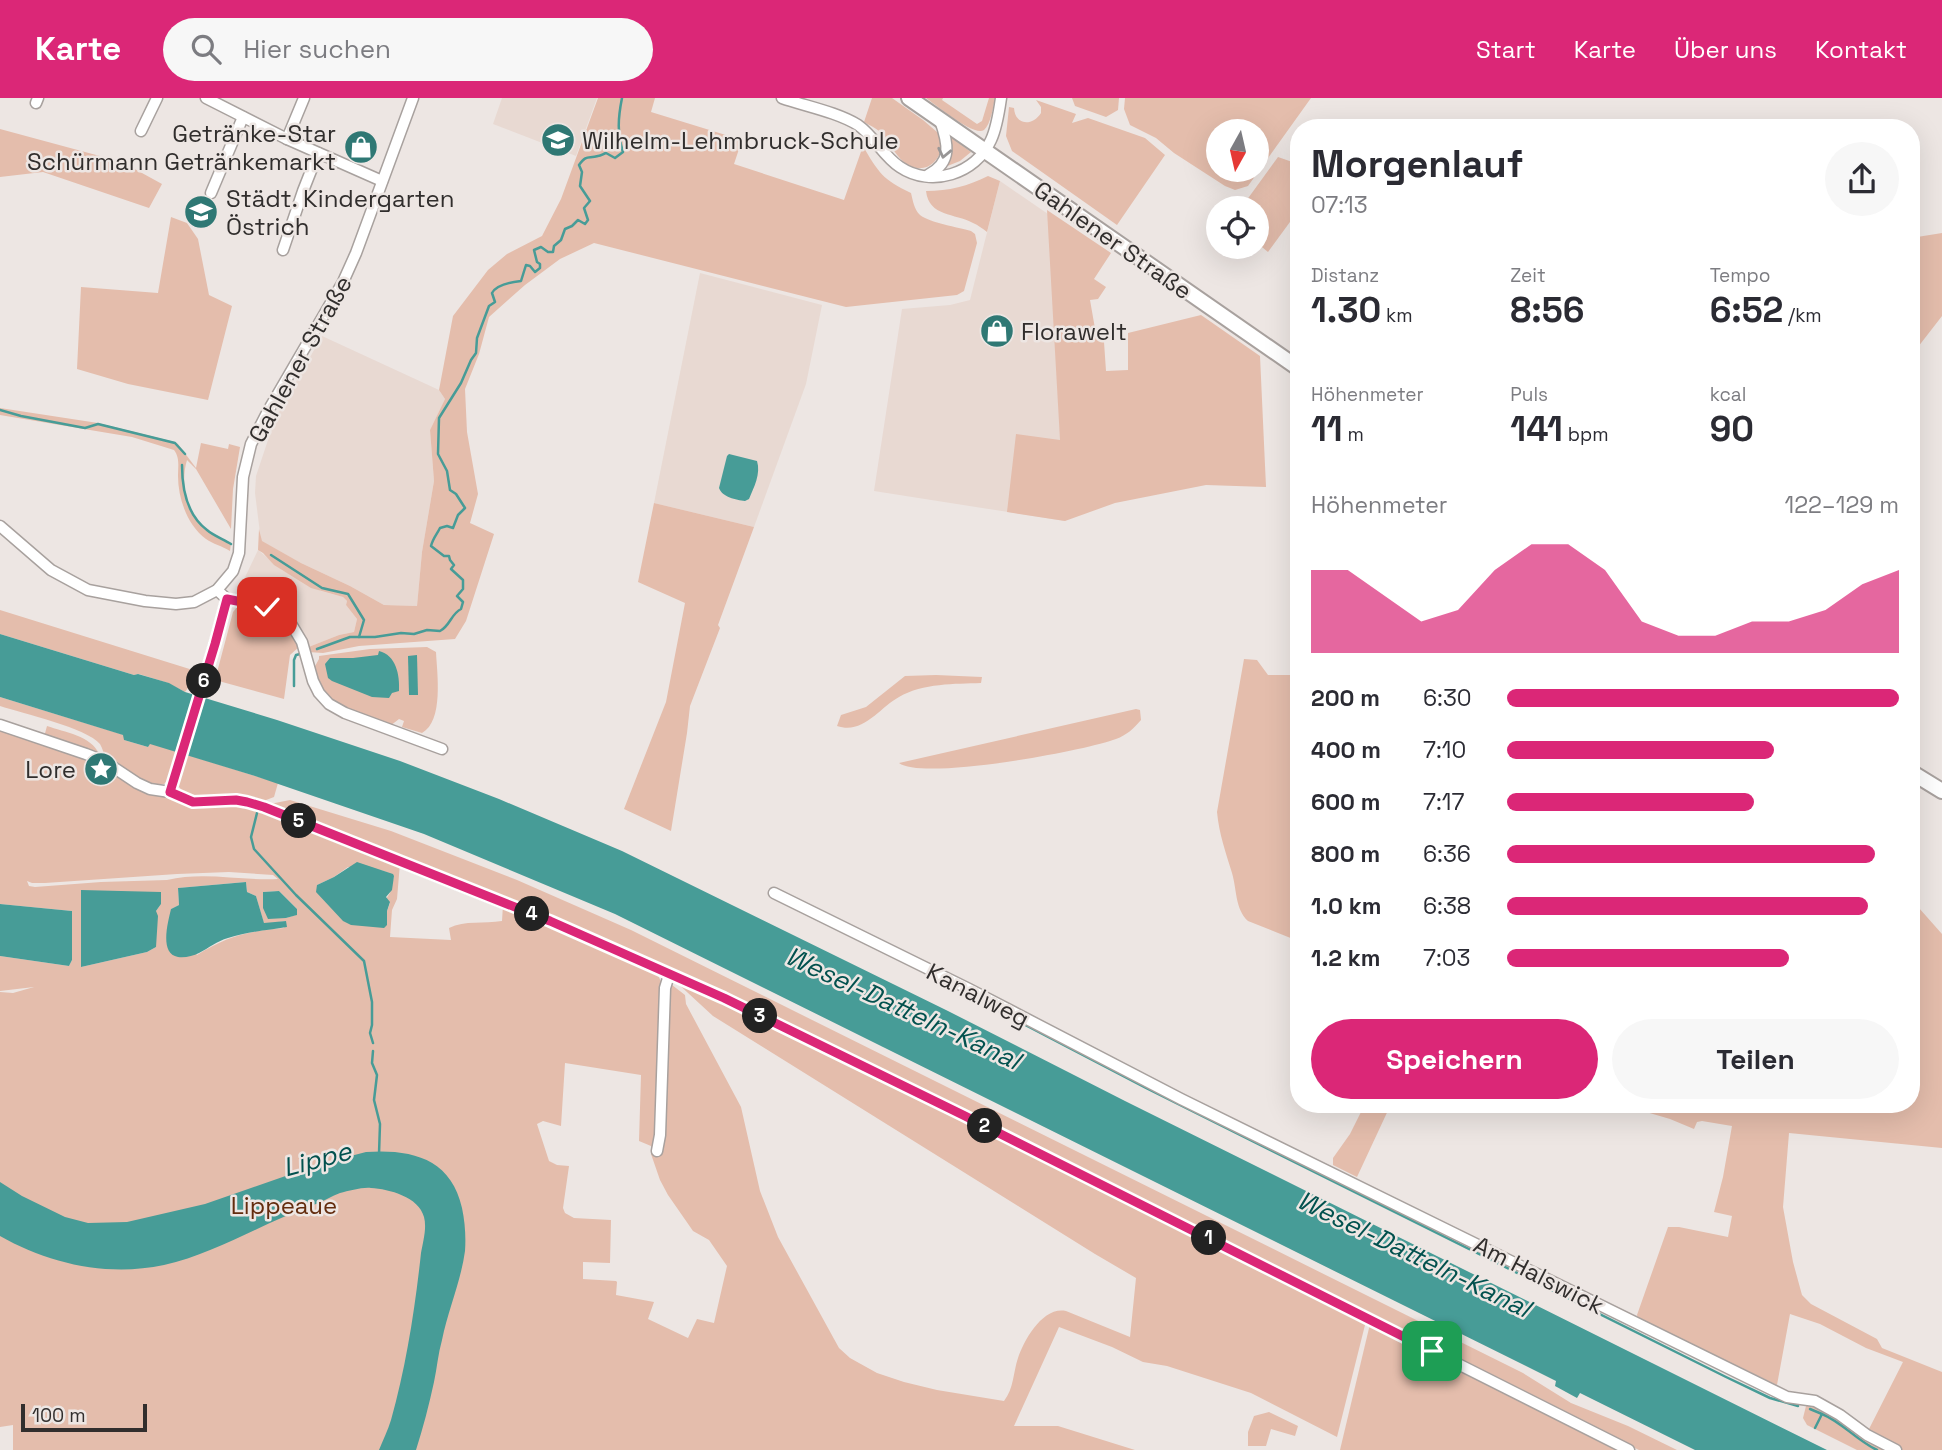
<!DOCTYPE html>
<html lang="de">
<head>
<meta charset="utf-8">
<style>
  body { margin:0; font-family:"Space Grotesk",sans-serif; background:#f7f7f7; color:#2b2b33; height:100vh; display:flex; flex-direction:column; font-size:26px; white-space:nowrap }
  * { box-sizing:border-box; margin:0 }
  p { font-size:23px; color:#7c7c81 }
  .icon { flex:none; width:38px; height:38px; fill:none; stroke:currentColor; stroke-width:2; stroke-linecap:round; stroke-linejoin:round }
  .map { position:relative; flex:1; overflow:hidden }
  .drawer { position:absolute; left:1290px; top:21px; width:630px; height:994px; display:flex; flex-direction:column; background:#fff; border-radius:28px; box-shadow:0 7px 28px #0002 }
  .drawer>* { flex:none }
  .needle { width:46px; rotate:188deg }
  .buttons { position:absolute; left:1206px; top:21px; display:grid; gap:14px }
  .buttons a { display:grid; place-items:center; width:63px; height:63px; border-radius:50%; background:#fff; box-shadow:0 7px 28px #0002; font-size:35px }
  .scale { position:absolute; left:21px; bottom:18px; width:126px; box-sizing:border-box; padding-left:7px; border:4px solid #312e2d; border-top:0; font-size:19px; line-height:24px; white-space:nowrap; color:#312e2d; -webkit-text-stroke:5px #ede6e3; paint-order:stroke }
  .pin { position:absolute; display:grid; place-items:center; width:60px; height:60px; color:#fff; margin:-30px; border-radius:14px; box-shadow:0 4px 10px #0006 }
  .km { position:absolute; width:35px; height:35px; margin:-18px; border-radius:50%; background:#222; color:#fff; font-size:19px; line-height:35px; text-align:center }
  .round { display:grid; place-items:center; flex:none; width:74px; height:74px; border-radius:37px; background:#f7f7f7 }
  .summary { display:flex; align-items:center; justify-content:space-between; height:119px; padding:0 21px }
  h1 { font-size:38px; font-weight:700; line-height:52px }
  .figures { display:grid; grid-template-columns:repeat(3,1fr); gap:10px; height:119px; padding:7px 21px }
  .figures div { display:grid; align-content:center }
  .figures b { font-size:35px; font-weight:700 }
  .figures small { font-size:19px; font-weight:400 }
  .figures p { font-size:19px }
  .chart { height:196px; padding:14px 21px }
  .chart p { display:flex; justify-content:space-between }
  .chart svg { width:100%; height:126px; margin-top:7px; fill:#db2777; opacity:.7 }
  .cta { display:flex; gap:14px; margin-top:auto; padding:14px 21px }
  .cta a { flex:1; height:80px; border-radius:42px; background:#db2777; color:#fff; font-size:28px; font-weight:700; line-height:80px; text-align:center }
  .cta a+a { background:#f7f7f7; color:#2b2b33 }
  ul { padding:0 21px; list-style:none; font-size:23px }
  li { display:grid; grid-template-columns:112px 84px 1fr; align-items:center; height:52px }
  li i { height:18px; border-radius:9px; background:#db2777 }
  header { display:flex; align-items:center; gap:42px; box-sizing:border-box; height:98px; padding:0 35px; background:#db2777; color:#fff }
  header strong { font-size:33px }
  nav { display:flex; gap:38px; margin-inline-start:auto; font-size:24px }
  .search { width:490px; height:63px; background:#f7f7f7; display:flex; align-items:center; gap:18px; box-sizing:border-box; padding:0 24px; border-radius:38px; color:#7c7c81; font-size:26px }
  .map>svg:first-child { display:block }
</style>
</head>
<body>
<header>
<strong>Karte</strong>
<div class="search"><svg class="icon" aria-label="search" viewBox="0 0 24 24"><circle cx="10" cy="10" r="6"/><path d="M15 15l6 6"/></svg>Hier suchen</div>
<nav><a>Start</a><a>Karte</a><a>Über uns</a><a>Kontakt</a></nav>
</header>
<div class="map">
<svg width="1942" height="1352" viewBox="0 0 1942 1352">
  <rect width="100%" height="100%" fill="#ede6e3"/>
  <g fill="#e8d9d2">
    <path d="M502 0H597L576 58 493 26Z"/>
    <path d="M1000 83 1048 116 1065 423 874 393 902 211 950 207 970 202Z"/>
    <path d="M700 175 822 207 806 286 754 429 654 405Z"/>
    <path d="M322 238 439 292 445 301 430 332 434 383 422 454 417 508 384 507 350 488 301 465 261 443 255 395 256 378 275 321Z"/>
    <path d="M258 452 282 472 321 493 343 499 347 503 346 507 357 521 354 534 339 537 306 550 238 500 237 496Z"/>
  </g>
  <g fill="#e4bdac" fill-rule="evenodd">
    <path d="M598 0H655L651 14 742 42 734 66 844 102 863 48C878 74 883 82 911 95 913 103 914 111 920 117 930 125 958 129 971 133L975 136 977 145 964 193 957 197 846 209 594 145 560 161 525 187 489 219 479 256 465 291 467 334 478 396 470 425 494 436 466 523 455 541 359 548 323 555 308 554 306 550 339 537 354 534 357 521 346 507 347 503 343 499 311 490 274 467 263 455 258 452 259 431 262 443 301 465 350 488 384 507 417 508 422 454 434 383 430 332 445 301 439 292 453 218 488 172 507 156 542 138 561 101Z"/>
    <path d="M872 0H892L923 22 937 34 941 39 943 49 941 50C939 65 924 76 908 67 897 61 891 46 883 37 878 31 871 28 864 24Z"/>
    <path d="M926 0H943L942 2 977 26 982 23 989 0H995C993 9 991 26 984 32 974 39 936 7 926 0Z"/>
    <path d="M1072 0H1119L1118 12 1106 19 1075 8Z"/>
    <path d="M1125 0H1311L1248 88 1235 92 1225 88 1174 55 1156 40 1130 27 1124 11ZM1218 33H1256V72H1218Z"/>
    <path d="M1036 2 1076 16 1072 25 1088 20 1145 40 1165 57 1117 127 1012 53 1006 38 1009 9 1014 10C1015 27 1032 29 1041 15V9Z"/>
    <path d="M0 31 122 64 162 86 149 110 43 74 0 79Z"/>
    <path d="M950 39 971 54 960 63 945 69Z"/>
    <path d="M1278 59 1298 66V113L1268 154 1257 145 1256 110H1241Z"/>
    <path d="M988 78 1000 83 987 134C983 131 978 127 973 125 955 115 929 119 926 93 949 93 968 88 988 78Z"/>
    <path d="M1047 112 1111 155 1094 181 1106 189 1098 201 1090 202 1097 242 1101 241 1104 244 1106 273 1128 272V235L1201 217 1260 258 1266 389 1206 387 1115 405 1065 423 1007 414 1016 336 1060 342Z"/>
    <path d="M171 119 187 125 198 141 209 197 232 208 208 302 128 286 77 271 81 189 158 195Z"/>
    <path d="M1942 135V218L1911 258V237L1916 228 1915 210 1911 207V140Z"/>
    <path d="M0 310 98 325 175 344 178 346 196 370 201 345 228 351 229 346 240 349 233 391 231 431 196 371 187 362C180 385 186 415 206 431 213 437 222 440 231 445L230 453C222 448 213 446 206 441 187 427 178 400 178 378 178 368 180 360 174 352L132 339 0 317Z"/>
    <path d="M654 405 754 429 718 527 720 530 690 608 687 635 671 733 624 711 666 604 685 505 638 484Z"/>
    <path d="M238 508 265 512 285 522 299 549 290 557 284 601 215 582 233 514Z"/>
    <path d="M0 512 196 573 194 582 185 594 168 585 139 576 134 577 0 536Z"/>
    <path d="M427 549 436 554C437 575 444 623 422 635L402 629 404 623 399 621 390 628 334 605 321 591 314 570 319 561V558L370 551Z"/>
    <path d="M1244 561 1257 562 1268 577H1298L1297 596 1298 600V805L1296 840 1298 843 1248 823C1235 811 1237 792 1232 775 1226 755 1219 736 1217 714Z"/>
    <path d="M936 577 982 579 981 585C955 586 923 585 899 599 879 610 863 637 837 628L841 617 866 609 905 578Z"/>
    <path d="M0 599 124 637V642L148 649 150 645 178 654 171 679 164 686 150 687 106 662C104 657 103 651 100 646 87 630 22 615 0 608Z"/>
    <path d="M1136 611 1140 612 1141 622C1133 631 1127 637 1116 641 1084 653 923 683 899 665Z"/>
    <path d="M47 628C64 634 92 638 99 656L44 639Z"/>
    <path d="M0 630 86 657 154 695 240 705 289 722 291 725 330 738 400 765 397 801 392 812 390 839 451 842 449 830C465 822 484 826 502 823L503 807 612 854 658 877 662 886 672 887 685 897 686 906 741 1009 760 1093 778 1139 839 1250 850 1260 877 1275 904 1284 937 1292 1004 1303C1014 1290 1013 1275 1018 1260 1024 1242 1043 1208 1066 1213L1130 1239 1136 1180 1095 1156 713 918 675 883 731 907 1366 1223 1337 1339 1251 1295 1167 1268 1143 1264 1112 1249 1059 1229 1014 1328H1058L1135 1352H13V1327L0 1329V894L13 895 34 889 0 893V858L69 868 72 862V813L0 806ZM348 769C363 770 381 769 394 778L390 795 386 801 390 805 387 813V827L317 787 334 779ZM229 774 273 777 278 781C242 783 204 773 167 782L101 784 35 789 29 788 27 783 32 785H45L177 776ZM246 784 247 794 256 798 264 826 286 823 284 830C248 833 227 838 197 857L171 811 179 807 178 790ZM279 793 297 811 296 817 286 820 263 810V794ZM161 806 156 813V849L147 854 81 869ZM565 965 641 977 639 1043 651 1048V1056L660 1082 668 1097 693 1133 709 1142 727 1168 714 1225 697 1221 688 1240 648 1221 654 1204 616 1197 617 1184 616 1183 583 1181V1164L610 1165 611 1122 574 1120 565 1115 563 1110 569 1068 557 1067 549 1063 537 1026 543 1023 561 1028Z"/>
    <path d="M185 656 278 685 274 699 261 704 197 701C188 698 181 694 177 685Z"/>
    <path d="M290 702 391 733 517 782 631 832 1523 1275 1571 1305 1628 1328 1677 1352H1639L730 899 270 706Z"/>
    <path d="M1911 801 1942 836V1050L1789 1035 1783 1109 1793 1164 1802 1197 1811 1206 1877 1241 1882 1250 1942 1274V1352H1900L1883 1343 1827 1304 1842 1312 1869 1331 1903 1264 1866 1250 1820 1226 1790 1216 1777 1287 1638 1220 1637 1217 1668 1129H1679L1728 1139 1732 1118 1714 1114 1723 1079 1732 1028 1702 1023 1697 1024 1694 1031 1670 1021 1619 1006H1911Z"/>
    <path d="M1365 1006H1391L1357 1079 1333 1067V1060L1350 1036Z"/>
    <path d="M1370 1226 1624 1352H1340Z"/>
    <path d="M1807 1304H1811L1891 1352H1857L1807 1327 1803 1320Z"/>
    <path d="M1269 1314 1298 1328 1295 1338 1271 1331 1266 1348H1248V1334L1254 1318Z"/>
  </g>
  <g fill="#479c97">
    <path d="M729 356 757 363C761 376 754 389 749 401L745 403C736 402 722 399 719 390L727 358Z"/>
    <path d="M0 536 134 577 138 576 169 585 185 594 277 622 400 663 499 701 622 753 948 913 1125 1003 1827 1352H1695L1580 1295 1577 1300 1555 1288 1556 1283 615 816 424 736 255 678 150 646 148 649 124 642 123 637 0 599Z"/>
    <path d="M379 553C396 557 400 577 399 593L392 595 389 600 372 599 332 583 328 580 325 566 330 560H353L378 557Z"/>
    <path d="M417 557 418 597H409L408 558Z"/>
    <path d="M357 764 393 776 394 778 392 792 386 799 390 804 387 813V827L384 830 351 827 343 823 316 794 317 787 334 779Z"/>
    <path d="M246 784 247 794 256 798 264 825 286 823 287 829C268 832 247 834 228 840 217 843 209 850 199 855 193 858 185 860 178 859 159 856 168 824 171 811L179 807 178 790Z"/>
    <path d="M81 792 161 794V806L156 813 158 818 156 849 147 854 81 869Z"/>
    <path d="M279 793 297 811V817L286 820 268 821 263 810V794Z"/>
    <path d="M0 806 72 813V862L69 868 0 858Z"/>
    <path d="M366 1054C411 1051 451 1060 462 1110 465 1124 466 1139 465 1153 461 1183 448 1212 442 1242 438 1256 437 1270 434 1284 429 1307 423 1330 416 1352H379C383 1342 388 1332 391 1322 406 1269 415 1211 421 1155 423 1144 427 1130 424 1119 419 1099 389 1091 371 1090 362 1089 349 1093 340 1095 332 1098 324 1103 316 1106 264 1124 217 1155 164 1167 108 1179 49 1166 0 1138V1084L22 1098 65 1119 88 1125 127 1124 205 1106 320 1066Z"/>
  </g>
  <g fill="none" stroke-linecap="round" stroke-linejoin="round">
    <g stroke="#479c97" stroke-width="2.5">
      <path d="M0 312 21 318 85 330 98 326 175 345 185 356"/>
      <path d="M182 367C182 390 187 417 207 432 214 438 223 441 231 446"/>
      <path d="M271 457 322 490 348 496 364 522 359 539"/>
      <path d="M317 551 350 539H375L401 535 414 536 427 532 440 533C450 528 451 516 461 511L463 504 457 498 463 491V482L451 471 454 467 450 462 449 458H444L431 448C433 440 437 436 440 430L447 428 453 430 458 417 465 410 456 396 450 392 447 373 438 356 439 320 461 285 471 262 476 255 477 240 489 208 495 204 492 195C497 186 512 184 521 183L526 167 530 168 535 174 540 170V166L537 164 534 152 541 149 548 154H553L554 148 561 142 565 131 572 128 578 122 585 126 588 122 584 110 590 103 580 88 582 74 579 67C587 56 588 61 598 58 601 58 603 56 606 55L615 60 623 54C617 35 618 20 622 0"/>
      <path d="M294 588V562L296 557 300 556"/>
      <path d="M257 715 251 739 254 751 296 797 364 863 372 904V927L370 935 373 945"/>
      <path d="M991 909 1146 990 1726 1279 1770 1300 1798 1308"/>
      <path d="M373 953 372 965 377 977 374 1002 380 1026 379 1056"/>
      <path d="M1810 1311 1822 1316 1815 1330"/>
      <path d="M1822 1316C1842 1324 1856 1342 1877 1352"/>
    </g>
    <g stroke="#a8a19e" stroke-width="13">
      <g id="street">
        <path d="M206 0 287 41 382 83"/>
        <path d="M782 0C805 8 837 14 858 27 875 39 883 58 900 69 931 90 976 76 991 42 997 29 999 14 1001 0"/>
        <path d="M36 5 38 0"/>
        <path d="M141 33 157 0"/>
        <path d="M287 41 304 0"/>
        <path d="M928 77C953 64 948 45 940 22"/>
        <path d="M211 95 243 19"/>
        <path d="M283 152 303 93 318 55"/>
        <path d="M0 428 51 472 88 492 145 503 176 506 194 504 217 492 233 473 239 455 243 379 251 346 268 313 343 184 356 155 413 0"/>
        <path d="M217 492 227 501 267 509 287 519 302 544 313 583 319 595 329 606 345 615 442 651"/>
        <path d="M0 627 86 656 104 663 137 685 150 691 170 694 193 704 236 702 247 704 264 709 550 823 724 900 963 1017 1629 1352"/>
        <path d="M170 694 215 546 227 501"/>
        <path d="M774 795 969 891 1181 1001 1787 1299 1815 1303 1840 1317 1867 1337 1896 1352"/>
        <path d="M657 1053 660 1037 665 890 669 877"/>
      </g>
    </g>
    <g stroke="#a8a19e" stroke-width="18">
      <g id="secondary">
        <path d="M909 0 1298 270"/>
        <path d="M1911 674 1942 693"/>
      </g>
    </g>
    <use href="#street" stroke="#fff" stroke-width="10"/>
    <use href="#secondary" stroke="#fff" stroke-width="14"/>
  </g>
  <defs><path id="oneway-chevron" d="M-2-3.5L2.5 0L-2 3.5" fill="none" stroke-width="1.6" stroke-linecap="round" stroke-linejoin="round" transform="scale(1.75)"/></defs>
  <use stroke="#989696" href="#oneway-chevron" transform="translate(944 55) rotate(102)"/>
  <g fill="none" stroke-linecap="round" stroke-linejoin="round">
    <g stroke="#fff" stroke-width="14">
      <path id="route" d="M267 509 227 501 215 546 170 694 193 704 236 702 247 704 264 709 550 823 724 900 963 1017 1432 1253"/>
    </g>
    <use href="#route" stroke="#db2777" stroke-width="9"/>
  </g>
  <defs>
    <g id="school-disc" transform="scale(1.75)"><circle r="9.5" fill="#2f7874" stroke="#ede6e3"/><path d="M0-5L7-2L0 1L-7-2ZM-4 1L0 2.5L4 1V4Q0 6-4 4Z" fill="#fff"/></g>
    <g id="shop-disc" transform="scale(1.75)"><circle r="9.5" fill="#2f7874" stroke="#ede6e3"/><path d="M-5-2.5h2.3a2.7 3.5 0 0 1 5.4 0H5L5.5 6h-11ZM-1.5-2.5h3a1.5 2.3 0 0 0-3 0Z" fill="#fff"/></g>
    <g id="sight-disc" transform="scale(1.75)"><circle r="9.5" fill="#2f7874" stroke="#ede6e3"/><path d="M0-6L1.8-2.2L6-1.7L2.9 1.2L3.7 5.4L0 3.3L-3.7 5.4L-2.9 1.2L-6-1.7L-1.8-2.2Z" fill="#fff"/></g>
  </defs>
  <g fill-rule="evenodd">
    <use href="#school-disc" x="558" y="42"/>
    <use href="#shop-disc" x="361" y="49"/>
    <use href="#school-disc" x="201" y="114"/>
    <use href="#shop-disc" x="997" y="233"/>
    <use href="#sight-disc" x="101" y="671"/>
  </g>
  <g text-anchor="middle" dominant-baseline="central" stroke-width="5" stroke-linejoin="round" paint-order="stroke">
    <g font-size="24" fill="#312e2d" stroke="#ede6e3" text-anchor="start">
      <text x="336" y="35" text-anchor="end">Getränke-Star<tspan x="336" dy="28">Schürmann Getränkemarkt</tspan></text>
      <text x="582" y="42">Wilhelm-Lehmbruck-Schule</text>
      <text x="226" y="100">Städt. Kindergarten<tspan x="226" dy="28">Östrich</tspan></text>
      <text x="1021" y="233">Florawelt</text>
      <text x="76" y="671" text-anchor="end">Lore</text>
    </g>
    <g font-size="24" fill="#312e2d" stroke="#ede6e3">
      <text transform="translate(1113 142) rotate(35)">Gahlener Straße</text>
      <text transform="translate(300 261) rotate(-61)">Gahlener Straße</text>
      <text transform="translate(978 897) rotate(27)">Kanalweg</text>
      <text transform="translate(1539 1177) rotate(27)">Am Halswick</text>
    </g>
    <g font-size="24" fill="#632c0e" stroke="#ede6e3">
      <text x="284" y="1107">Lippeaue</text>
    </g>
    <g font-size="26" font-style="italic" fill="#02514e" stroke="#ede6e3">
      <text transform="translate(903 910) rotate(25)">Wesel-Datteln-Kanal</text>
      <text transform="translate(317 1061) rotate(-15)">Lippe</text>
      <text transform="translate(1414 1156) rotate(26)">Wesel-Datteln-Kanal</text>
    </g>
  </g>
</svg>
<div class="buttons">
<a><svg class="needle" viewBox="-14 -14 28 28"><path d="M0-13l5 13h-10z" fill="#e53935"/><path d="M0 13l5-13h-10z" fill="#7c7c81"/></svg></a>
<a><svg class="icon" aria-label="locate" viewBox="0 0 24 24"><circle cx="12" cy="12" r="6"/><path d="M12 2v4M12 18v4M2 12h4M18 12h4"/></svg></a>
</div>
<div class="scale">100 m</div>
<div class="pin" style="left:1432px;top:1253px;background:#1e9e55"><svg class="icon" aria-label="arrive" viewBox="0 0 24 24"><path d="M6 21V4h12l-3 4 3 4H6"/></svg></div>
<div class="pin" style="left:267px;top:509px;background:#d93025"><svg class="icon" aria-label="check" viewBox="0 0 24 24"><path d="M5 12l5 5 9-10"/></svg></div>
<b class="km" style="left:1209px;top:1140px">1</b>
<b class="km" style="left:985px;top:1028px">2</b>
<b class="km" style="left:760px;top:918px">3</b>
<b class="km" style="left:532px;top:816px">4</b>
<b class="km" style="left:299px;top:723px">5</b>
<b class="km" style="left:204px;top:583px">6</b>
<section class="drawer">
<div class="summary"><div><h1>Morgenlauf</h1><p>07:13</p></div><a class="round"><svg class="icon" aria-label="share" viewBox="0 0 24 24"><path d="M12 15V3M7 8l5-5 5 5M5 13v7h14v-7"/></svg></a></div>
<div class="figures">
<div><p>Distanz</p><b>1.30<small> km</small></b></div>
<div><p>Zeit</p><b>8:56</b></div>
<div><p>Tempo</p><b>6:52<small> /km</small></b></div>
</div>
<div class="figures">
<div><p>Höhenmeter</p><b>11<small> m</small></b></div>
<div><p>Puls</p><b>141<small> bpm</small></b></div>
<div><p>kcal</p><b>90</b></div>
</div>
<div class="chart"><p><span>Höhenmeter</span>122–129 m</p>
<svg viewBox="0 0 160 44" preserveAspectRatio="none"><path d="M0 44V15L10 15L20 24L30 33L40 29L50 15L60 6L70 6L80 15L90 33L100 38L110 38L120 33L130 33L140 29L150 20L160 15V44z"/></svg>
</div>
<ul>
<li><b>200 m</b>6:30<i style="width:100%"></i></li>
<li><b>400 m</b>7:10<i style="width:68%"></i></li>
<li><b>600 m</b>7:17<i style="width:63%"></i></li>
<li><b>800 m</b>6:36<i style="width:94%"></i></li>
<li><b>1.0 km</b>6:38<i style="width:92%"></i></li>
<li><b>1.2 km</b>7:03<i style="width:72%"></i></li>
</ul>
<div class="cta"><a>Speichern</a><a>Teilen</a></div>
</section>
</div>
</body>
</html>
